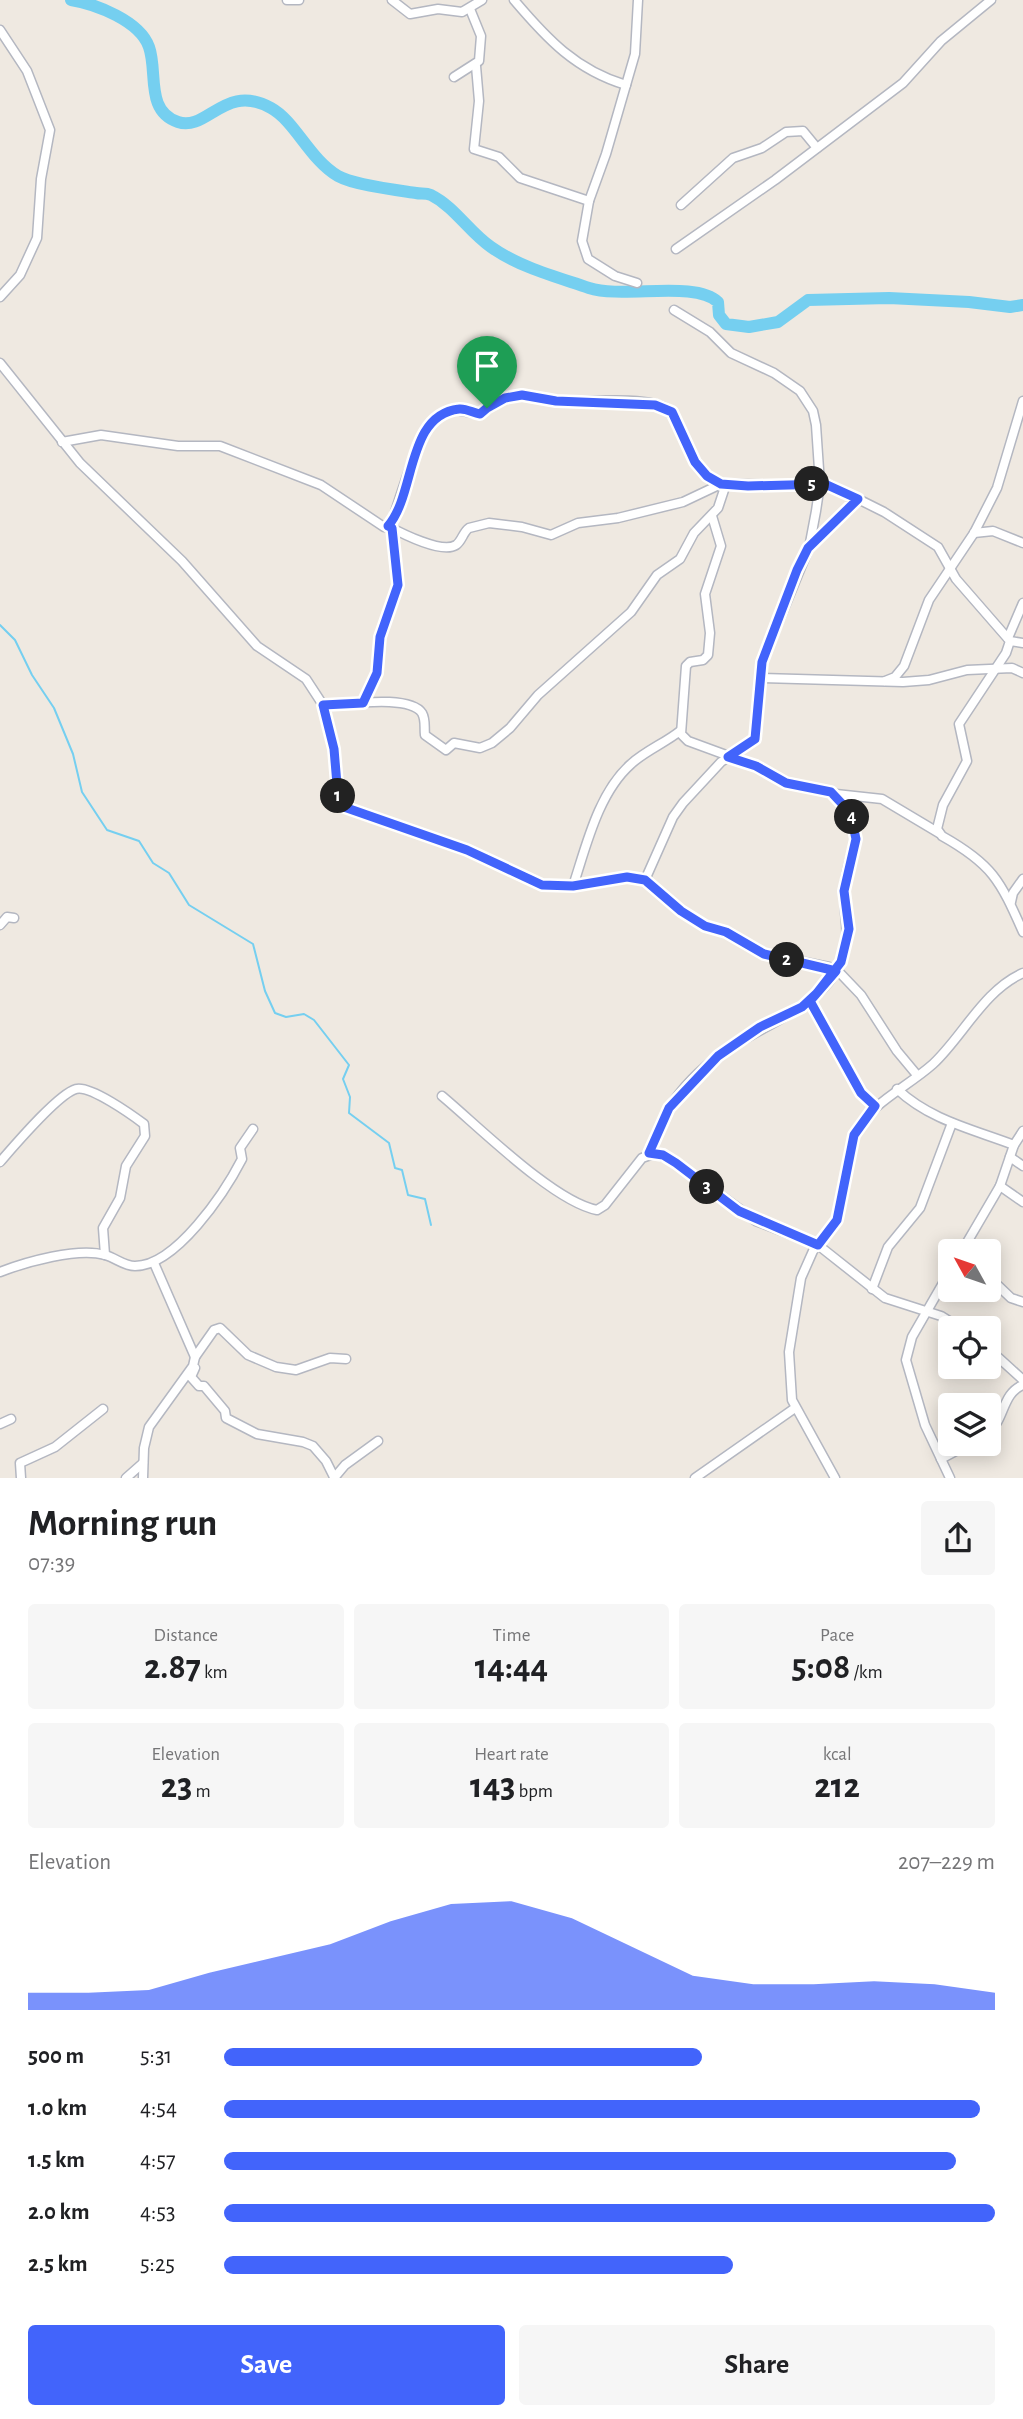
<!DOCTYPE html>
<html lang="en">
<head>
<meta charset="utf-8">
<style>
  body { margin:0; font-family:"Alegreya Sans",sans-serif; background:#f6f6f6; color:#202124; height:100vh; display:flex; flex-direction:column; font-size:26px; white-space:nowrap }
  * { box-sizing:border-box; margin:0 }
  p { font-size:23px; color:#757577 }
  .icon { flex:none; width:38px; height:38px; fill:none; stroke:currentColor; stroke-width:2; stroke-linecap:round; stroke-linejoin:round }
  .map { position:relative; height:1478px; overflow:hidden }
  .sheet { display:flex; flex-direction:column; background:#fff; flex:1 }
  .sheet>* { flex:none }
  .needle { width:46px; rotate:310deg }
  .fabs { position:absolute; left:938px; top:1239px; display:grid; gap:14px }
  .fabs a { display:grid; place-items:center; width:63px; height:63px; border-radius:7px; background:#fff; box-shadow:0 4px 18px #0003; font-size:35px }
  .pin { position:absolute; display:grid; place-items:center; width:60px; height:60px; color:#fff; margin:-72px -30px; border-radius:50% 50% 50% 0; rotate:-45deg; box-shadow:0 0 7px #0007 }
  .pin .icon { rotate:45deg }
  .km { position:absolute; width:35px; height:35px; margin:-18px; border-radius:50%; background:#222; color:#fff; font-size:19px; line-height:35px; text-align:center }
  .round { display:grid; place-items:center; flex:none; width:74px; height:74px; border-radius:7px; background:#f6f6f6 }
  .overview { display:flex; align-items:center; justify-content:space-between; height:119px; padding:0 28px }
  h1 { font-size:38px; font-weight:700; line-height:52px }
  .stats { display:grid; grid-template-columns:repeat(3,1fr); gap:10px; height:119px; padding:7px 28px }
  .stats div { display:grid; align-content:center; border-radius:7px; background:#f6f6f6; text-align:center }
  .stats b { font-size:35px; font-weight:700 }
  .stats small { font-size:19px; font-weight:400 }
  .stats p { font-size:19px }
  .chart { height:196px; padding:14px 28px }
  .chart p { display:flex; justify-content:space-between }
  .chart svg { width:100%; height:126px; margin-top:7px; fill:#4264fb; opacity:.7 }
  .primary-button { display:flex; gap:14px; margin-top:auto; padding:14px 28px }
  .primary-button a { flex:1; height:80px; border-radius:7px; background:#4264fb; color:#fff; font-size:28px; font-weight:700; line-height:80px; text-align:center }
  .primary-button a+a { background:#f6f6f6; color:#202124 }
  ul { padding:0 28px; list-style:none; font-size:23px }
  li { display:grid; grid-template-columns:112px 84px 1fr; align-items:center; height:52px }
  li i { height:18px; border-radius:9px; background:#4264fb }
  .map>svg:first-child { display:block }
</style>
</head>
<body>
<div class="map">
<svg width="1023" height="1478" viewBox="0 0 1023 1478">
  <rect width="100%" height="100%" fill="#efe9e1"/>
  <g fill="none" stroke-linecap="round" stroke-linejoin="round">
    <path stroke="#75cff0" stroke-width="2" d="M0 625 15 640 32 675 54 708 73 754 82 792 107 830 139 841 153 863 169 873 189 905 253 944 265 991 275 1013 286 1017 304 1014 314 1020 349 1065 343 1079 350 1097 349 1113 389 1143 395 1168 402 1170 408 1195 425 1199 431 1225"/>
    <path stroke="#75cff0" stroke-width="12" d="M71 0C96 4 140 21 149 47 158 72 145 111 178 122 207 132 225 82 271 108 295 121 310 160 338 176 354 185 396 190 416 193 421 194 426 193 431 195 455 207 469 232 491 247 519 267 557 277 589 288 623 299 695 280 718 302L719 315 726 324 749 327 778 322 808 300 889 298 969 302 1010 307 1023 305"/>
    <g stroke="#b4b7c1" stroke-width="11">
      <g id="minor">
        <path d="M287 0H299"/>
        <path d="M392 0 410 14 438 9 462 12 482 0"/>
        <path d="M514 0C547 39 576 70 626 85"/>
        <path d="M0 30 27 71 50 130 41 179 37 238 20 275 0 297"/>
        <path d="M476 66 479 101 474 149 499 157 520 178 589 201"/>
        <path d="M454 77 479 61 481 36 470 9"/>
        <path d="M681 205 733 158 762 148 786 132 803 131 817 148"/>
        <path d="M676 249 775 180 903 83 941 41 991 0"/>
        <path d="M637 283 615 276 588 259 582 241 589 201 606 154 635 54 638 0"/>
        <path d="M0 363 80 463 182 561 257 646 306 679 323 705 334 749 338 796 344 807 467 850 542 885 573 886 627 877 645 880 681 911 705 926 732 935 764 954 829 967 839 972 861 995 897 1051 917 1075"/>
        <path d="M62 442 101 435 178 446H220L321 485 384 527 392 521C401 497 420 423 443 413 457 407 466 413 480 414 491 407 500 399 513 397 528 394 540 399 555 401 585 404 650 393 672 412L696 462 707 476 721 484 830 485 884 512 938 547 956 579 1010 641 1006 653 959 724 967 761 943 805 937 829 942 836C992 864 1000 880 1023 932"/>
        <path d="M388 526C401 533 442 554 456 545 462 541 463 532 469 528L489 523 522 527 551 535 578 523 618 518 683 502 721 484"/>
        <path d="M974 533 993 531 1023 543"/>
        <path d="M809 548 858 499"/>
        <path d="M1008 638 1023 603"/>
        <path d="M1010 641 1023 643"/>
        <path d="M760 678 903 682 929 680 967 670 1012 668 1023 673"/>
        <path d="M885 681 895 677 904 666 929 600 974 533 997 488 1023 401"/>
        <path d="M363 703 377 673 380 637 398 585 392 528"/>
        <path d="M323 705C345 705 409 694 422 713 426 720 424 727 425 735L446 750 454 743 480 748 492 743 510 728 538 695 631 612 657 575 680 559 694 533 718 508 726 484"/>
        <path d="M836 794 882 799 939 833"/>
        <path d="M645 880 673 817 683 803 721 762 755 739 762 662 809 548 816 511 820 484 816 425 813 411 800 391 774 373 731 353 710 332 674 310"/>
        <path d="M573 886C586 847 598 793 631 764 645 751 665 743 680 731"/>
        <path d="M1011 902 1013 893 1023 879"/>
        <path d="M0 925 7 917 14 918"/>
        <path d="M810 1001 861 1093 875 1106"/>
        <path d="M897 1089C930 1120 972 1129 1014 1145"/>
        <path d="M442 1096C478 1126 554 1202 597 1210L605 1205 642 1158 656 1153 676 1163 756 1221 818 1245 885 1298 941 1316 960 1328"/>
        <path d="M649 1153C656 1139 661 1122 669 1109 680 1089 702 1068 720 1055 759 1025 820 1010 841 962 853 934 841 911 845 883 851 837 870 840 836 794L786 783 756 766 688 741 681 734 686 666 690 662 703 660 708 655 710 633 705 594 721 546 712 516"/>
        <path d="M1010 1157 1023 1166"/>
        <path d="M0 1162C14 1146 58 1094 76 1089 90 1085 132 1115 144 1124L145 1136 126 1166 120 1198 103 1228 105 1255"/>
        <path d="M1000 1186 1023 1202"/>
        <path d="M962 1251 1000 1186 1014 1145 1023 1131"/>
        <path d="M0 1272C26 1262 78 1247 105 1255 116 1258 124 1266 135 1266 176 1266 225 1192 242 1159L240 1148 253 1129"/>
        <path d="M989 1277 1011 1298 1023 1302"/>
        <path d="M872 1289 888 1247 920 1208 952 1123"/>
        <path d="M989 1349 1022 1379"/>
        <path d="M195 1357 214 1330 220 1328 248 1355 276 1367 296 1370 330 1358 346 1359"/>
        <path d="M195 1368 191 1377 199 1386H204L225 1411 226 1418 257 1434 303 1442 313 1446 326 1461 334 1477"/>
        <path d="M0 1424 11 1419"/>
        <path d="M989 1432C1005 1419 1002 1393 1023 1385"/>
        <path d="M941 1459 969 1444"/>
        <path d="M21 1478 20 1463 55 1447 103 1409"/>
        <path d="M126 1478 143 1463"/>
        <path d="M143 1478 144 1448 149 1427 193 1366 195 1357 154 1263"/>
        <path d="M334 1478 345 1465 378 1441"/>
        <path d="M695 1478 795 1408"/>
        <path d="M835 1478 792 1400 789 1352 801 1278 813 1251 837 1220 854 1135C872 1101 905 1089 933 1064 963 1036 984 990 1023 973"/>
        <path d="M950 1478 925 1425 906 1360 912 1337 950 1271"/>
      </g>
    </g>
    <use href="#minor" stroke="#fff" stroke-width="8"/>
  </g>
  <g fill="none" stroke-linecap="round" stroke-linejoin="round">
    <g stroke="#fff" stroke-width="14">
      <path id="route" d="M487 408 480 414C473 413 466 408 459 409 406 415 416 494 388 526L392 528 398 585 380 637 377 673 363 703 323 705 334 749 338 796 344 807 467 850 542 885 573 886 627 877 645 880 681 911 705 926 726 932 764 954 836 971 810 1001 861 1093 875 1106 854 1135 837 1220 818 1245 739 1211 676 1163 663 1155 649 1153 669 1108 718 1056 760 1027 802 1007 817 993 841 962 849 929 844 891 856 839 851 816 846 808 831 792 786 783 756 766 728 757 755 739 762 662 797 570 808 548 858 499 825 484 748 486 721 484 707 476 695 462 672 412 655 405 556 401 522 395 505 398 487 408"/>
    </g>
    <use href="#route" stroke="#4264fb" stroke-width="9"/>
  </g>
</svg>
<div class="fabs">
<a><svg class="needle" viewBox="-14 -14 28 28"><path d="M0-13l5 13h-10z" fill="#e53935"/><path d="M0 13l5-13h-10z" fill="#757577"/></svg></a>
<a><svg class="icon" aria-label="locate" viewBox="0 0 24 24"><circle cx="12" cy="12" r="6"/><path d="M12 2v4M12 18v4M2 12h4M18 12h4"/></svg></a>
<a><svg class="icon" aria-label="layers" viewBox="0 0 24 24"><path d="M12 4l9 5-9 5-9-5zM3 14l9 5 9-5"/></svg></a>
</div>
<div class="pin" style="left:487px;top:408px;background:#1e9e55"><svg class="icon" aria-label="arrive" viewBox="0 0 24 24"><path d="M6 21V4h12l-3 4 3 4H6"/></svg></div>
<b class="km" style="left:338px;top:796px">1</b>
<b class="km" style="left:787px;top:960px">2</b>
<b class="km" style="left:707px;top:1187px">3</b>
<b class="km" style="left:852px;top:817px">4</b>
<b class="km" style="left:812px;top:484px">5</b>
</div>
<section class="sheet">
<div class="overview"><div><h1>Morning run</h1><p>07:39</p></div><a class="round"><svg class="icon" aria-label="share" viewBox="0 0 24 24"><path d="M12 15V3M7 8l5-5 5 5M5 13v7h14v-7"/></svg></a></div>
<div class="stats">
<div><p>Distance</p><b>2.87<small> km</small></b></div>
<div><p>Time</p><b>14:44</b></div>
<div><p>Pace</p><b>5:08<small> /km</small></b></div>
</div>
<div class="stats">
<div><p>Elevation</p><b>23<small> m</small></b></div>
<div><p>Heart rate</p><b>143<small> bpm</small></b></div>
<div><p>kcal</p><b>212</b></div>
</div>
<div class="chart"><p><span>Elevation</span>207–229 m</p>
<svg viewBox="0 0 160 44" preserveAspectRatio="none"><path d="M0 44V38L10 38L20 37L30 31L40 26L50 21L60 13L70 7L80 6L90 12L100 22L110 32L120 35L130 35L140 34L150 35L160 38V44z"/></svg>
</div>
<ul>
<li><b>500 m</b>5:31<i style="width:62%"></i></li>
<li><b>1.0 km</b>4:54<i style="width:98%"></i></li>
<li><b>1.5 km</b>4:57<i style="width:95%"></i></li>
<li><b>2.0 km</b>4:53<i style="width:100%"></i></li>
<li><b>2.5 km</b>5:25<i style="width:66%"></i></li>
</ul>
<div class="primary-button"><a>Save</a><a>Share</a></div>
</section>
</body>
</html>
